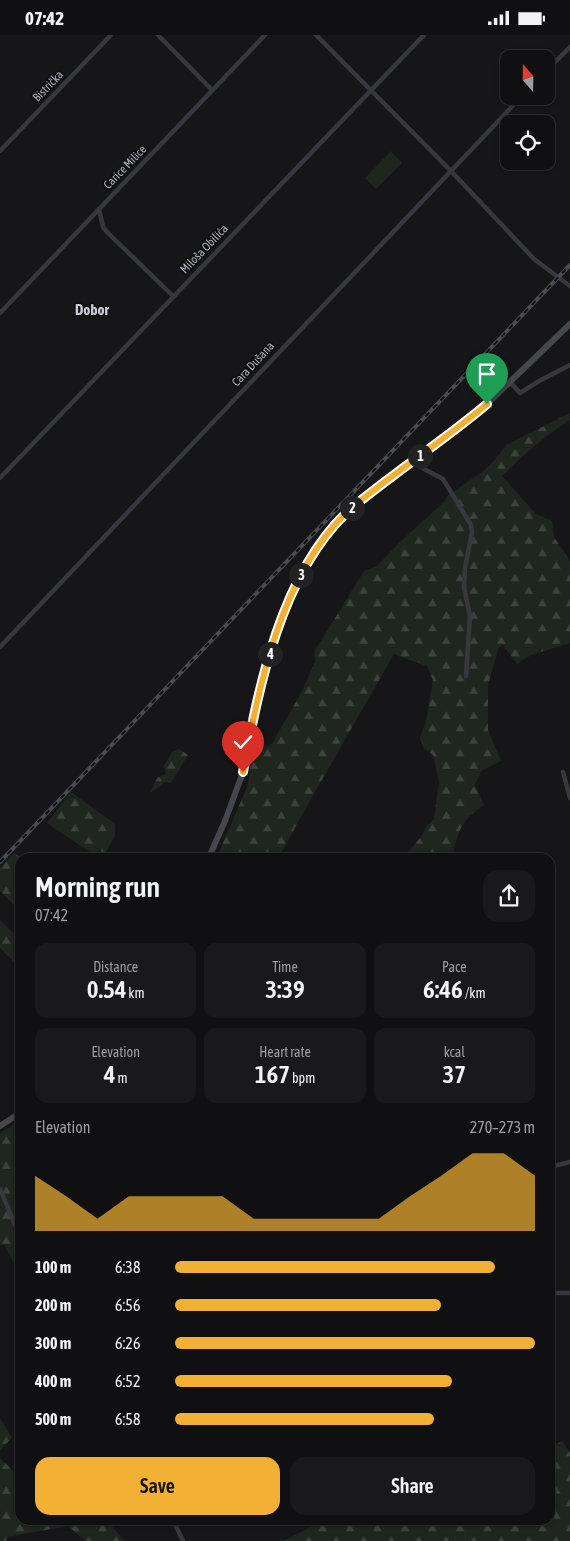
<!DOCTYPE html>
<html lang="en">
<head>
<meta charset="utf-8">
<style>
  body { margin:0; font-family:"Asap Condensed",sans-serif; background:#19191b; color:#f1f3f6; height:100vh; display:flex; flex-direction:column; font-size:19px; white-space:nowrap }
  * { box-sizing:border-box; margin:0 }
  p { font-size:16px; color:#9c9d9f }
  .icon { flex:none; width:28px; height:28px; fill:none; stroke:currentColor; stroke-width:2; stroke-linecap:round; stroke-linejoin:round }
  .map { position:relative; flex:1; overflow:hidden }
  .details { position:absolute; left:15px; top:818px; width:540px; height:672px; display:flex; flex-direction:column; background:#101012; border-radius:15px; box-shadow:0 1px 4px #0004,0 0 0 1px #303032 }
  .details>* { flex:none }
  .needle { width:32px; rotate:340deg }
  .tools { position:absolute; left:500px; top:15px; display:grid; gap:10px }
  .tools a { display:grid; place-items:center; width:55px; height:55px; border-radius:10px; background:#101012; box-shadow:0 1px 4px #0004,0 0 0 1px #303032; font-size:25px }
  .pin { position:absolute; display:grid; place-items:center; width:42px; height:42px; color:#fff; margin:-51px -21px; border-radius:50% 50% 50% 0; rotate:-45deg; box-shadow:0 0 5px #0007 }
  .pin .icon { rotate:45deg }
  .km { position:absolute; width:25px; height:25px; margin:-12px; border-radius:50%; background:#222; color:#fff; font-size:14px; line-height:25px; text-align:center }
  .round { display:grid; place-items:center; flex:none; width:52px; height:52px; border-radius:15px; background:#19191b }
  .head { display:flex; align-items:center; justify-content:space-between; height:85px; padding:0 20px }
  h1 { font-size:28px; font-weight:600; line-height:38px }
  .figures { display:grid; grid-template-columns:repeat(3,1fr); gap:8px; height:85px; padding:5px 20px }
  .figures div { display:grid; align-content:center; border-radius:12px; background:#19191b; text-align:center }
  .figures b { font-size:25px; font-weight:600 }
  .figures small { font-size:14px; font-weight:400 }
  .figures p { font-size:14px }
  .chart { height:140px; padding:10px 20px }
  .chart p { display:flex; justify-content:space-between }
  .chart svg { width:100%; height:90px; margin-top:5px; fill:#f2b134; opacity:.7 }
  .action { display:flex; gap:10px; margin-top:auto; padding:10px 20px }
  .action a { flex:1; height:58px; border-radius:15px; background:#f2b134; color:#111; font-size:20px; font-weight:600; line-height:58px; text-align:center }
  .action a+a { background:#19191b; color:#f1f3f6 }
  ul { padding:0 20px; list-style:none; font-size:16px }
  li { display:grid; grid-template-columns:80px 60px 1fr; align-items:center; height:38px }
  li i { height:12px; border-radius:6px; background:#f2b134 }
  .status { display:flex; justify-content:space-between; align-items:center; height:35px; padding:0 25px; background:#101012; direction:ltr }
  .status svg { height:14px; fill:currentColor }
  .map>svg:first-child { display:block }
</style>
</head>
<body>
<div class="status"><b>07:42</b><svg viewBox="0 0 49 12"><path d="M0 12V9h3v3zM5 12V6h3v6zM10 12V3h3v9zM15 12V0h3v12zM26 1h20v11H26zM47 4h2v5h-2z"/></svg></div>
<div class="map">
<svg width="570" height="1506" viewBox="0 0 570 1506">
  <defs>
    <pattern id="forest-firs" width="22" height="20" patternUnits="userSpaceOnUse" patternTransform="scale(1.25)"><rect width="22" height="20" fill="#1e261f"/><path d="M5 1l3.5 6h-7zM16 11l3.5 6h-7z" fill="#3c433d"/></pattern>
  </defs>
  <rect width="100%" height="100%" fill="#161618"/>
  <path fill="#1e261f" d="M391 116 402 128 376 154 365 143Z"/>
  <g fill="url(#forest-firs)">
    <path d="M570 378V385C544 402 524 419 502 441L536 479 552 486 554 502 570 526V608L531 620 517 629 503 610 499 612 488 650V695L501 726 481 736 475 750 484 770C460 786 459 795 452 822H402L410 815 421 802 426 792 434 784 439 747 433 720 424 714 420 702 426 686 433 645 427 631 394 619 303 778 279 822H217L248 750 254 705 270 712 301 658 315 627 314 617 364 536 377 531 400 507 445 466 447 461 482 437 495 425 506 410Z"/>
    <path d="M179 714 188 720 171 748 165 747 150 758 157 743 166 739 164 731 172 717Z"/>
    <path d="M71 757 115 789V801L103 822H97L47 788Z"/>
    <path d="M14 818 20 822V876L0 856V833Z"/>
    <path d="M0 885 20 905V933L0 913Z"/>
    <path d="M20 1086V1240L4 1209 0 1211V1098Z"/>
    <path d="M0 1383 12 1403 0 1415Z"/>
    <path d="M562 1406 570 1418V1506H283L309 1493 311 1485H550V1413Z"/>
    <path d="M0 1423 20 1443V1485H106L125 1506H85L68 1491 7 1502 6 1506H0Z"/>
  </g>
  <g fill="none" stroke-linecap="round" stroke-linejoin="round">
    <g stroke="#37383d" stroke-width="4.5">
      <path d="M158 0 212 55"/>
      <path d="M316 0 450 135 534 224 570 251"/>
      <path d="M546 36 570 12"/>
      <path d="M0 116 111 0"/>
      <path d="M99 174 103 192 108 198 173 261"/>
      <path d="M0 278 265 0"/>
      <path d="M510 347 520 358 539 346 570 330"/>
      <path d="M411 427 443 444 471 490 472 497 465 533 464 552 470 581 466 641"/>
      <path d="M0 443 424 0"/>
      <path d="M0 612 522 61"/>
      <path d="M563 737 570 763"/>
      <path d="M550 1132 570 1127"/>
      <path d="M0 1154 20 1202"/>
      <path d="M550 1258H570"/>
      <path d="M173 1485 183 1506"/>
    </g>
    <g stroke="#45474d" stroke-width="6">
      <path d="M209 822 225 786 243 737 260 651 275 605 300 540 315 514 347 478 375 454 487 369 570 289"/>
      <path d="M0 1091 20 1078"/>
    </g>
    <g stroke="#4a4c52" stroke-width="4">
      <path id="rail" d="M0 827 570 230"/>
    </g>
    <use href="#rail" stroke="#111113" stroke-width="2" stroke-dasharray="5.5" stroke-linecap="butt"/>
  </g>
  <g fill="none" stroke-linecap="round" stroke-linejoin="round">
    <g stroke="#fff" stroke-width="10">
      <path id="route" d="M243 737C259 650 281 541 346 478 365 461 386 446 406 431 433 411 461 391 487 369"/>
    </g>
    <use href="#route" stroke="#f2b134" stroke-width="6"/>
  </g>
  <g text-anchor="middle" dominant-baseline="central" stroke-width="4" stroke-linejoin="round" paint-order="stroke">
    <g font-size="12" fill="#a8adb8" stroke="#111113">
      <text transform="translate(48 51) rotate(-46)">Bistrička</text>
      <text transform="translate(125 132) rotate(-46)">Carice Milice</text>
      <text transform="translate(204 214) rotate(-46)">Miloša Obilića</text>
      <text transform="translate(253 329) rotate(-47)">Cara Dušana</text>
    </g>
    <g font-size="15" font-weight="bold" fill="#c9ccd4" stroke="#111113">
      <text x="92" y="274">Dobor</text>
    </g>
  </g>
</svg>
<div class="tools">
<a><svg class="needle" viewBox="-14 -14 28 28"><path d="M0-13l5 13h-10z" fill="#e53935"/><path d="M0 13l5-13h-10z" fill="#9c9d9f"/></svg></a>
<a><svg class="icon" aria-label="locate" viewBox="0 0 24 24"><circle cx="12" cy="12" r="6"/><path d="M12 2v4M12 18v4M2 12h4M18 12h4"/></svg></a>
</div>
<div class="pin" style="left:487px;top:369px;background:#1e9e55"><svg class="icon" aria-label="arrive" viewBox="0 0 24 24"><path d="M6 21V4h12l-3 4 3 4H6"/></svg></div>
<div class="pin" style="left:243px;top:737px;background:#d93025"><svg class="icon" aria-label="check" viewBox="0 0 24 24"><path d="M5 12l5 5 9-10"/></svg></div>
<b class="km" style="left:420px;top:421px">1</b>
<b class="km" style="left:352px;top:473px">2</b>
<b class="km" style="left:301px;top:540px">3</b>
<b class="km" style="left:270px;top:619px">4</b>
<section class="details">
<div class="head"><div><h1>Morning run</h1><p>07:42</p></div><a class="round"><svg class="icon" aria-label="share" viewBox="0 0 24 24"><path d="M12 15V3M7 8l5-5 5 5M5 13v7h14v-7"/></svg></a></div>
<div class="figures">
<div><p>Distance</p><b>0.54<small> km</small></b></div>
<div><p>Time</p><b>3:39</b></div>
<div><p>Pace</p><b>6:46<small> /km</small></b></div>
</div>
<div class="figures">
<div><p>Elevation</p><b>4<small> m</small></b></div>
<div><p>Heart rate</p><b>167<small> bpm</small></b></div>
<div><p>kcal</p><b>37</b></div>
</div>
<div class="chart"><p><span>Elevation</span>270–273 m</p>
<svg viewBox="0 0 160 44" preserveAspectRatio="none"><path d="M0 44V17L10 27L20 38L30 27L40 27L50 27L60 27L70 38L80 38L90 38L100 38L110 38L120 27L130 17L140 6L150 6L160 17V44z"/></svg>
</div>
<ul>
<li><b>100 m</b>6:38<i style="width:89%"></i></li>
<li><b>200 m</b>6:56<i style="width:74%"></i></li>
<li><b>300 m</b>6:26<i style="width:100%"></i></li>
<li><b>400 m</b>6:52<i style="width:77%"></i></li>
<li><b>500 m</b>6:58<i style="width:72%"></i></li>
</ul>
<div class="action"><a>Save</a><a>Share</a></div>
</section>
</div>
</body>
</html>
